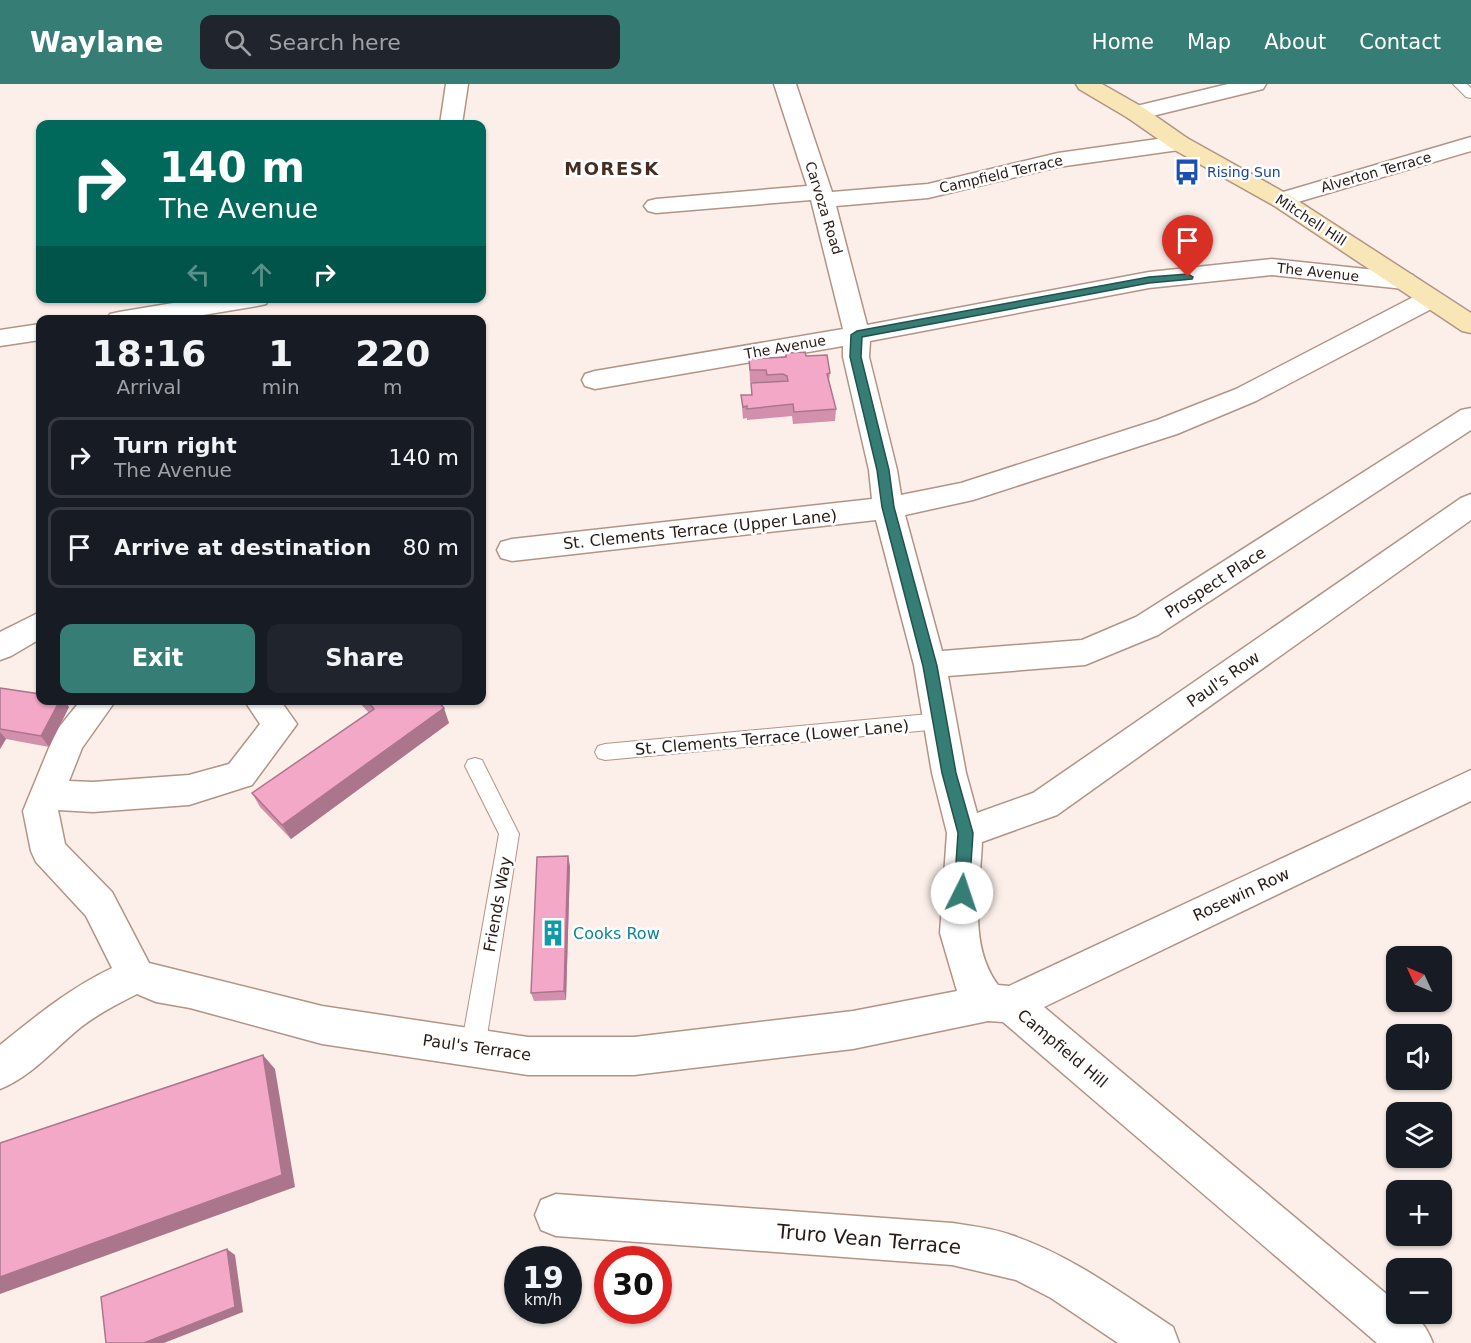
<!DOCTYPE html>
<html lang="en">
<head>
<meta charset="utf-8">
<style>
	body { margin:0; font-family:"DejaVu Sans",sans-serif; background:#20242c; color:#f1f3f6; height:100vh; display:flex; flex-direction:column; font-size:22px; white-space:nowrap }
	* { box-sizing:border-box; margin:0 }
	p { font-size:20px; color:#9ea1a6 }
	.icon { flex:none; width:33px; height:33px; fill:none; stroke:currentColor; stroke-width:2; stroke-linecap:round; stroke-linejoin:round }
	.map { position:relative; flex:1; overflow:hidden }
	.panel { position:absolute; left:36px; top:231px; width:450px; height:390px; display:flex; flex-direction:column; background:#171b24; border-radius:12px; box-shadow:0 2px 4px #0004 }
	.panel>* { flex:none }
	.banner { position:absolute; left:36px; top:36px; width:450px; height:183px; border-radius:12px; box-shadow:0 2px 4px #0004; background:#00695c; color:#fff; overflow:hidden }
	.needle { width:39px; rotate:314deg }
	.buttons { position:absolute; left:1386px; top:862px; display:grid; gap:12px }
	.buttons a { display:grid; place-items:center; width:66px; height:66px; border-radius:12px; background:#171b24; box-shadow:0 2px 4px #0004; font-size:30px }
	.speed { position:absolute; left:504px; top:1162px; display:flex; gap:12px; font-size:30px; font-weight:700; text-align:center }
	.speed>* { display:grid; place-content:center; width:78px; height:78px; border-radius:50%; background:#171b24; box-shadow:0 2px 4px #0004; line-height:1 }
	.speed small { font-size:15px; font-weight:400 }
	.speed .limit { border:9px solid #d22; background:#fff; color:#111 }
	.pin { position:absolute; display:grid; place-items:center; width:51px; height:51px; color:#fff; margin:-62px -26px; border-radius:50% 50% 50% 0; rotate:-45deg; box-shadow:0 0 6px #0007 }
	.pin .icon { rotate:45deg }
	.me { position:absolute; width:66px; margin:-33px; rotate:4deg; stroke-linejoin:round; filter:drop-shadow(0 0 4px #0008) }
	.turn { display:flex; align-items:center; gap:21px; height:126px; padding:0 24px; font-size:27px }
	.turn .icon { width:78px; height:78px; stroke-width:2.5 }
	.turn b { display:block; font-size:42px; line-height:51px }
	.lanes { display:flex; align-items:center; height:57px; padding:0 24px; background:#0003; justify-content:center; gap:30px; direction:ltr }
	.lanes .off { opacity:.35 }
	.eta { display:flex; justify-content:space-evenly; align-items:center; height:102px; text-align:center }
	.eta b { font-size:36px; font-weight:800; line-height:42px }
	.cta { display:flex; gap:12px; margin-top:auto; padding:12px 24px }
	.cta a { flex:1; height:69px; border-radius:12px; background:#367d76; color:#fff; font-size:24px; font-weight:800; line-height:69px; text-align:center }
	.cta a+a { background:#20242c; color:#f1f3f6 }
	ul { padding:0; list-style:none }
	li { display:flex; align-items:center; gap:18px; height:81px; margin:0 12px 9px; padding:0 12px; border:3px solid #363941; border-radius:12px }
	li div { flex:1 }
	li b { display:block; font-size:22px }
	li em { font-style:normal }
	header { display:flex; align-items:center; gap:36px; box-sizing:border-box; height:84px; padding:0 30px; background:#367d76; color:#fff }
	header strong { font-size:28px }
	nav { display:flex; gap:33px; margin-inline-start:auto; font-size:21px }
	.search { width:420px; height:54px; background:#20242c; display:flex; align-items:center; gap:15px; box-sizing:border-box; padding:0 21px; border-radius:12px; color:#9ea1a6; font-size:22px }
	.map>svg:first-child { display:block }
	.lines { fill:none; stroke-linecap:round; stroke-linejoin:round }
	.lane-casing { stroke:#b19487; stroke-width:2 }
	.street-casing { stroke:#b19487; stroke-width:3 }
	.secondary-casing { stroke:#b19487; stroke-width:3 }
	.lane { fill:#fff; fill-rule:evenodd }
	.street { fill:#fff; fill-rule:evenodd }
	.secondary { fill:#f9e6b6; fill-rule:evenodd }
	.wall { fill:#d290ac }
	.shaded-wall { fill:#ab768c }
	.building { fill:#f4a8c8; stroke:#ab768c; stroke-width:1.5 }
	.route { fill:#367d76; stroke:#23514d; stroke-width:1.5 }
	.labels { text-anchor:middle; stroke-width:5; stroke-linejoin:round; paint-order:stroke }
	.far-transit-label { font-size:14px; fill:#164399; stroke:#fff; text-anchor:start }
	.far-street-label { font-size:14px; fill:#261b16; stroke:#fff }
	.street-label { font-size:16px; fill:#261b16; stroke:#fff }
	.culture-label { font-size:16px; fill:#0d838f; stroke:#fff; text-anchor:start }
	.far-district-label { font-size:18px; font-weight:bold; letter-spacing:1.5px; fill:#452d22; stroke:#fff }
	.near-street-label { font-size:20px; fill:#261b16; stroke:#fff }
</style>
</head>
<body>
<header>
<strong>Waylane</strong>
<div class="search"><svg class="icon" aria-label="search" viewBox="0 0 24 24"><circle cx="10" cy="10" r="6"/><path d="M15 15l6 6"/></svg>Search here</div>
<nav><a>Home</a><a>Map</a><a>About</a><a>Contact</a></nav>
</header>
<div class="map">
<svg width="1471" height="1259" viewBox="0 0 1471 1259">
	<rect width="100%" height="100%" fill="#fcefe9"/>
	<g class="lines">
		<g class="lane-casing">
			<g id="lane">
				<path d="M1453 0H1467L1471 4V14L1466 13Z"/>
				<path d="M940 629 947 631 950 637 947 643 940 645 605 676 598 674 595 668 598 662 605 660Z"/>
				<path d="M475 674 482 676 519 750 485 964 481 972 473 975 465 972 461 964 499 750 465 682 468 676Z"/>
			</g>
		</g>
		<g class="street-casing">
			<g id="street">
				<path d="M446 0H468L462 40H440Z"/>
				<path d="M774 0H796L832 108 928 100 1058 69 1179 52 1187 54 1190 59 1187 64 1179 66 1058 83 928 114 836 122 867 241 1149 188 1272 175 1404 189 1413 191 1417 197 1413 203 1404 205 1272 191 1149 204 870 257 869 273 897 386 901 411 961 399 1157 336 1236 305 1421 209 1430 207 1439 209 1443 215 1439 221 1256 317 1177 350 973 416 905 431 942 567 1082 556 1136 533 1461 326 1471 324V346L1158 551 1085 581 948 592 966 689 977 729 1033 709 1461 414 1471 410V436L1057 731 982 758C980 805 968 861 998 901L1009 902 1471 686V717L1044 923 1396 1218V1230C1419 1230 1425 1240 1433 1259H1377L1003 938 988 937 853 965 634 991H528L322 960 190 924 156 918 137 910C117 920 98 930 81 943 55 964 31 993 0 1005V961C36 932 70 904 112 884L86 832 36 778 31 767 23 727 56 647 81 616H116L82 664 69 697 93 698 189 691 229 680 260 640 244 616H280L297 640 252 701 189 721 93 728 58 726 65 760 112 808 149 879 322 922 528 953H634L853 927 957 907 940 849 947 749 932 689 914 581 876 436 512 477 501 474 497 466 501 458 512 455 872 415 869 386 843 273V262L595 305 585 302 582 296 585 290 595 287 843 245 811 116 656 129 648 127 644 122 648 117 656 115 807 102Z"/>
				<path d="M1228 0H1266L1263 5 1136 36 1128 34 1125 29 1128 24Z"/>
				<path d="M1471 53V67L1281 123 1273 121 1269 116 1273 111Z"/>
				<path d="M203 214H269L266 220 257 222 173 236H106L110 230 119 228Z"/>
				<path d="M40 240V256L0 262V246Z"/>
				<path d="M40 528V555L11 572 0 576V548Z"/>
				<path d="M556 1110 952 1139C972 1142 992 1144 1011 1151 1071 1171 1121 1209 1173 1243L1179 1259H1118L1051 1214 1016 1196 952 1181 556 1152 541 1146 535 1131 541 1116Z"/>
			</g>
		</g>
		<g class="secondary-casing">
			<path id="secondary" d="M1076 0H1102L1144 24 1187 54 1289 111 1471 229V249L1462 247 1273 121 1171 64 1128 34 1079 5Z"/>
		</g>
		<use href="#lane" class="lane"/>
		<use href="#street" class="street"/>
		<use href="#secondary" class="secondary"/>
	</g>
	<g class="wall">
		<path d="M786 269 806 272 830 289 829 297 836 325 835 337 793 340 792 332 747 336V334L743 335 741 311H751V299L766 298H750L749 275 785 273Z"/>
		<path d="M0 604 69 623 49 663 6 655 0 665Z"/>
		<path d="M357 616H437L449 639 291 755 260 723 252 709 369 629Z"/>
		<path d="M570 782 566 916 534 917 531 909Z"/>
	</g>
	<g class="shaded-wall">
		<path d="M60 616H64L69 623 49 663 41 652Z"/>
		<path d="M444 624 449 639 291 755 282 741Z"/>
		<path d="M0 648 6 655 0 665Z"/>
		<path d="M568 772 570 782 566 916 564 907Z"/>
		<path d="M263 971 275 985 295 1103 0 1210V1193Z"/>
		<path d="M227 1165 235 1171 243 1228 164 1259H144Z"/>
	</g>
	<g class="building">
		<path d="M805 268 806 272 827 271 830 289 827 290 836 325 794 328 793 320 747 325V322L743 323 741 311H752L751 299 788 297 787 292 783 290 767 291 766 286H750L749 275 786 273V269Z"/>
		<path d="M0 604 40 610V616H60L41 652 0 645Z"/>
		<path d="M366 616H437L444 624 282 741 252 709 374 625Z"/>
		<path d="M568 772 564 907 531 909 537 773Z"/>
		<path d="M263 971 282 1091 0 1193V1059Z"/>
		<path d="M227 1165 235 1223 144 1259H106L101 1213Z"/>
	</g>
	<path class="route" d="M1188 190 1193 193 1192 195 1149 199 862 253 861 273 889 386 894 423 937 582 956 689 973 749 969 809 967 814 962 816 956 814 954 809 958 749 942 689 923 582 882 423 877 386 850 273 851 251 857 247 1149 193Z"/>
	<defs>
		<g id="bus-bare" transform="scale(2.07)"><path d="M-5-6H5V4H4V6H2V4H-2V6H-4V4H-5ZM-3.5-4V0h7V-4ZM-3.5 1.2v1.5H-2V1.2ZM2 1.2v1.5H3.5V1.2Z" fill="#1a4fb4" stroke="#fff" stroke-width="2.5" paint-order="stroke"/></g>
		<g id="building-bare" transform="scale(2.07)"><path d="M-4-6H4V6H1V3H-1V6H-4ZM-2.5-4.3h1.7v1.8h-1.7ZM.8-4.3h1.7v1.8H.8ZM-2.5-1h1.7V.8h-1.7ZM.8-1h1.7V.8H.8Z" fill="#0f9aa8" stroke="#fff" stroke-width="2.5" paint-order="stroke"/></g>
	</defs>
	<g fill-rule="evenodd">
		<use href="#bus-bare" x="1187" y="88"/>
		<use href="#building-bare" x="553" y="849"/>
	</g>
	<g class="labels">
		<g class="far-transit-label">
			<text x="1207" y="93">Rising Sun</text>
		</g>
		<g class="far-street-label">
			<text transform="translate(1376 88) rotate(-16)" y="5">Alverton Terrace</text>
			<text transform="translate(1001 90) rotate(-13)" y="5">Campfield Terrace</text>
			<text transform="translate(824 124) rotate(73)" y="5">Carvoza Road</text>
			<text transform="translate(1311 136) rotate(33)" y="5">Mitchell Hill</text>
			<text transform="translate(1318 188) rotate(6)" y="5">The Avenue</text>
			<text transform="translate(785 263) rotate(-10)" y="5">The Avenue</text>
		</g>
		<g class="street-label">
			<text transform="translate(700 445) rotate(-6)" y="6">St. Clements Terrace (Upper Lane)</text>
			<text transform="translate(1215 498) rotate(-33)" y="6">Prospect Place</text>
			<text transform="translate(1223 595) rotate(-35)" y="6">Paul's Row</text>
			<text transform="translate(772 653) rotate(-5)" y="6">St. Clements Terrace (Lower Lane)</text>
			<text transform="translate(1241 810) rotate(-25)" y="6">Rosewin Row</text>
			<text transform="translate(497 820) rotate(-80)" y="6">Friends Way</text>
			<text transform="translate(477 963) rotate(8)" y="6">Paul's Terrace</text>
			<text transform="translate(1063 964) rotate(40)" y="6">Campfield Hill</text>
		</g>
		<g class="culture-label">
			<text x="573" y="855">Cooks Row</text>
		</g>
		<g class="far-district-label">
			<text x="612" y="91">MORESK</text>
		</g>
		<g class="near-street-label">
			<text transform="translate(869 1155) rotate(5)" y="7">Truro Vean Terrace</text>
		</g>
	</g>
</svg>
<div class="buttons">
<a><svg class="needle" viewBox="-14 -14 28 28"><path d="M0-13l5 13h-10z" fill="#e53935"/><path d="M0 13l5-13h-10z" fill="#9ea1a6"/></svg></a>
<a><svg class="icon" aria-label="sound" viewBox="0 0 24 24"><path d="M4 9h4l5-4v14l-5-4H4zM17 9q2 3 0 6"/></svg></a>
<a><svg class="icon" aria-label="layers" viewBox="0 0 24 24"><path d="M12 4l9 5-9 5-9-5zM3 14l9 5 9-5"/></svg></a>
<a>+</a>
<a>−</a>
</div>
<div class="speed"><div>19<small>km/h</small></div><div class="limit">30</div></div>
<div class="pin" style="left:1188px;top:193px;background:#d93025"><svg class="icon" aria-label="arrive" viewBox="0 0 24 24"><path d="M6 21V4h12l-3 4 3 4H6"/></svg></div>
<svg class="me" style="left:962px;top:809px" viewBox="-20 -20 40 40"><circle r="19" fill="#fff"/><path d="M0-13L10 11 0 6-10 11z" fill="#367d76"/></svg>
<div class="banner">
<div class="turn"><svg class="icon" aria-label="right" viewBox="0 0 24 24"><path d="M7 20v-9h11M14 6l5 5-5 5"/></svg><div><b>140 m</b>The Avenue</div></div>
<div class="lanes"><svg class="icon off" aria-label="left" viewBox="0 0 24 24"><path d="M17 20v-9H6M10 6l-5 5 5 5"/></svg><svg class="icon off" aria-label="ahead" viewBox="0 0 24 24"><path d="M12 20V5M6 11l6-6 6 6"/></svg><svg class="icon" aria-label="right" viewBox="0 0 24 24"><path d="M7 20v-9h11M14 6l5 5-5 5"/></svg></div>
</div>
<section class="panel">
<div class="eta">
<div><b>18:16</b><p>Arrival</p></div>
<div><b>1</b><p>min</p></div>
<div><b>220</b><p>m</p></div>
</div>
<ul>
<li><svg class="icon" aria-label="right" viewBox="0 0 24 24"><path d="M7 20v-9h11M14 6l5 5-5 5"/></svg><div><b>Turn right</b><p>The Avenue</p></div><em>140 m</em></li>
<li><svg class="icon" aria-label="arrive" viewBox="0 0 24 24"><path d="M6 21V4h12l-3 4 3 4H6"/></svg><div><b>Arrive at destination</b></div><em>80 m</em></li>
</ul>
<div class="cta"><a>Exit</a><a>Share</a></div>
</section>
</div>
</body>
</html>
